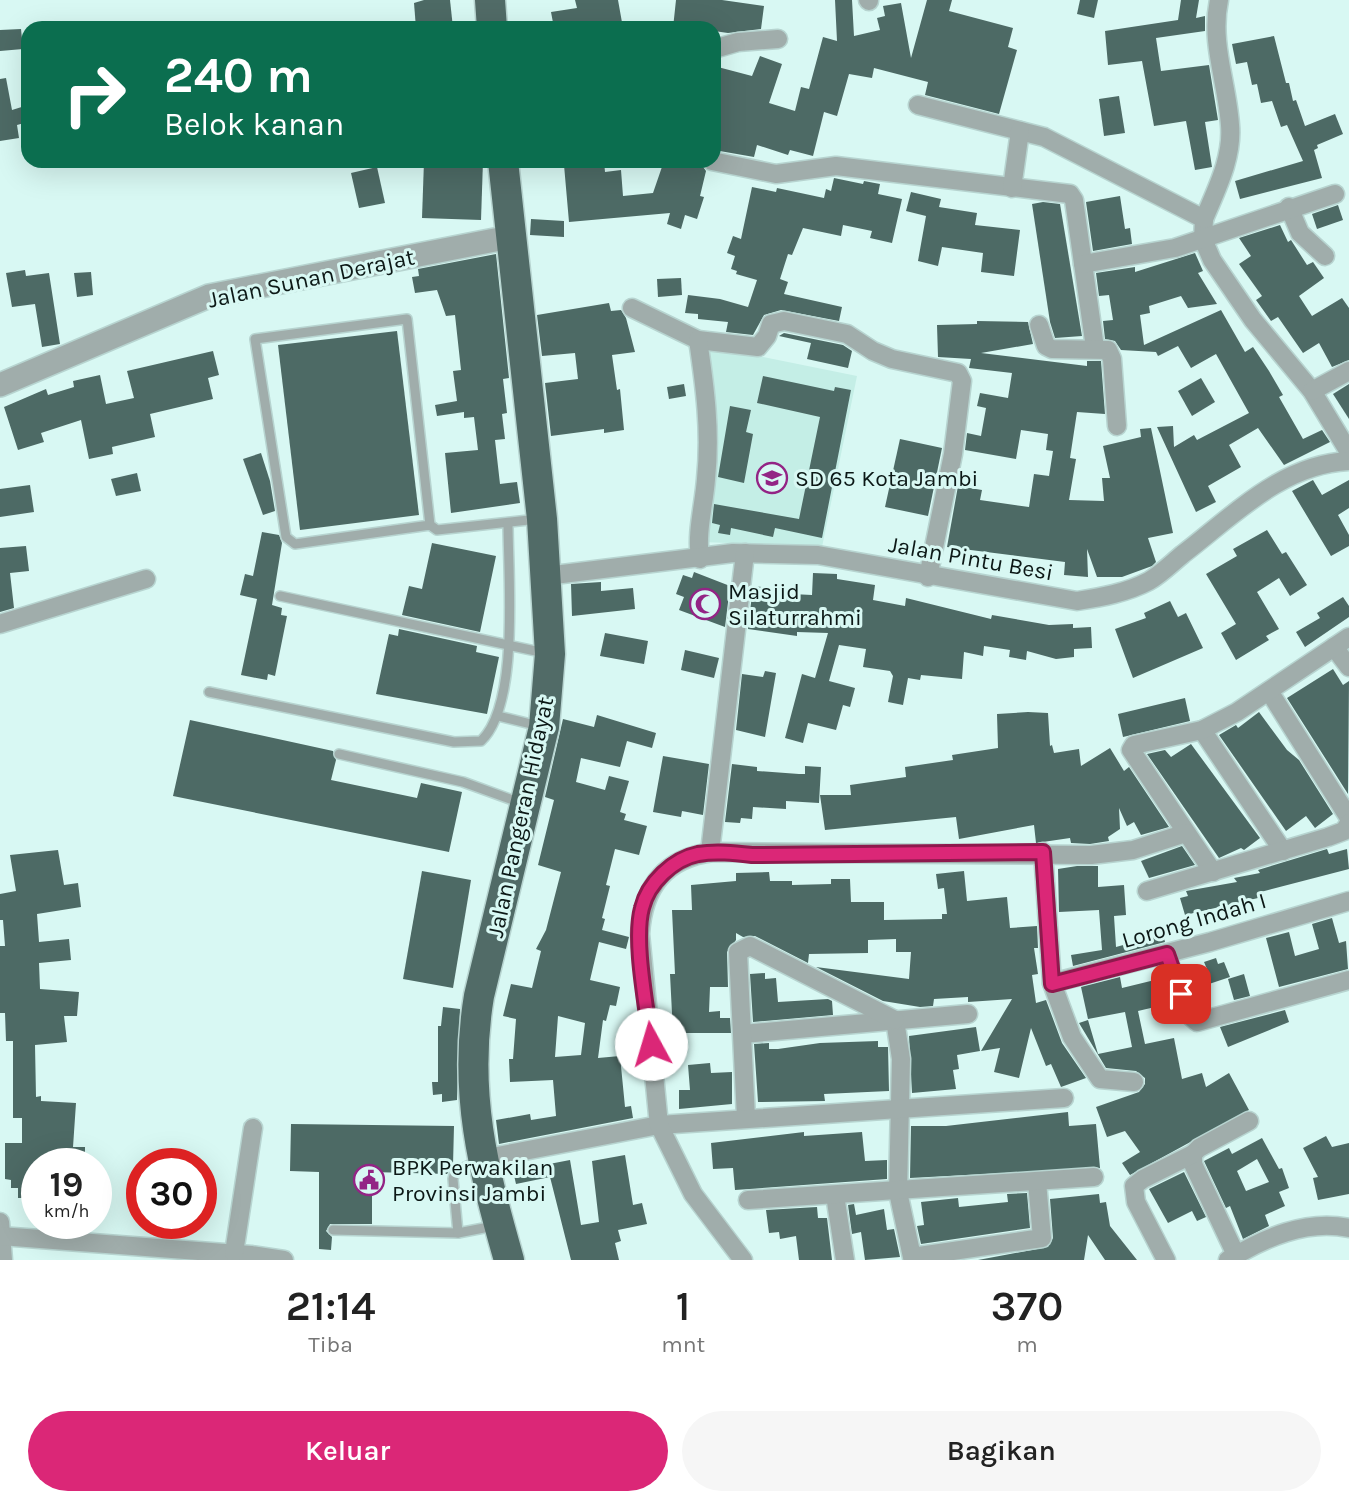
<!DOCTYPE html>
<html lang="id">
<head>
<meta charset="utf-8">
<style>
	body { margin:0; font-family:Karla,sans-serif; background:#f6f6f6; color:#222; height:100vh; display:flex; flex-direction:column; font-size:26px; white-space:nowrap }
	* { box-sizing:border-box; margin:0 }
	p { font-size:23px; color:#767676 }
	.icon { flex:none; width:38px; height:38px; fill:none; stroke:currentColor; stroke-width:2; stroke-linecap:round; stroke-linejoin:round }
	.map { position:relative; height:1260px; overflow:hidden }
	.sheet { display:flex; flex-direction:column; background:#fff; flex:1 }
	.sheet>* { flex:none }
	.guide { position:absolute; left:21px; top:21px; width:700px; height:147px; border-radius:21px; box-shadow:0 7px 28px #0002; background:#0b6e4f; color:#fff; overflow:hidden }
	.speed { position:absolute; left:21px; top:1148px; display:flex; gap:14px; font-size:35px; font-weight:700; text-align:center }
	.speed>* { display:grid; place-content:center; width:91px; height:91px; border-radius:50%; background:#fff; box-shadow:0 7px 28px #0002; line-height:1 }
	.speed small { font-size:18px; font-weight:400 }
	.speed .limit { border:10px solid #d22; background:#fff; color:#111 }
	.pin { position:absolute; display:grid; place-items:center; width:60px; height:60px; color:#fff; margin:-30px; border-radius:14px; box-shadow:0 4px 10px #0006 }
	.me { position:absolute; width:77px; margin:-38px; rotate:354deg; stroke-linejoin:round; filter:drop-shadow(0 0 5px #0008) }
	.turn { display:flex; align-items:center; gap:24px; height:147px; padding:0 28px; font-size:32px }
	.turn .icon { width:91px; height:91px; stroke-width:2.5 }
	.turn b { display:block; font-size:49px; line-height:60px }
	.eta { display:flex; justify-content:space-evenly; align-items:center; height:119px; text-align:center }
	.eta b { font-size:42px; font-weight:600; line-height:49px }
	.primary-button { display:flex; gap:14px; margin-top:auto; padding:14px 28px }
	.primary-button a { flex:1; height:80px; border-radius:42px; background:#db2777; color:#fff; font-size:28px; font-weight:600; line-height:80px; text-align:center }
	.primary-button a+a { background:#f6f6f6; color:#222 }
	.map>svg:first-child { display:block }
	.built { fill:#c4eee6 }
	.building { fill:#4d6a65; fill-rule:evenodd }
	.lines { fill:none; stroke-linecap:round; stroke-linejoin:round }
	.service-casing { stroke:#b7d4d0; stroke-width:12 }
	.minor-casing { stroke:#b7d4d0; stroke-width:21 }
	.tertiary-casing { stroke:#b7d4d0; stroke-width:26 }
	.trunk-casing { stroke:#b7d4d0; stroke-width:33 }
	.service { stroke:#a0adab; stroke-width:9 }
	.minor { stroke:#a0adab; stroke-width:18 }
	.tertiary { stroke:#a0adab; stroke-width:23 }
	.trunk { stroke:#516b67; stroke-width:30 }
	.route-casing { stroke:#8e194d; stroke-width:18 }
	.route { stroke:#db2777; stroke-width:12 }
	.labels { text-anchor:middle; stroke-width:6; stroke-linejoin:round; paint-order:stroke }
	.street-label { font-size:23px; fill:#0c1816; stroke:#d8f8f3 }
	.poi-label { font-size:23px; fill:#0c1816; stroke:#d8f8f3; text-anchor:start }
</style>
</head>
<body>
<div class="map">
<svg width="1349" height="1260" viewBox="0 0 1349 1260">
	<rect width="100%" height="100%" fill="#d8f8f3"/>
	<path class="built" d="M704 345 857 376 822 547 703 542Z"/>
	<g class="building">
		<path d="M424 0H450L453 28H416L414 3Z"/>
		<path d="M575 0H618L623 28H554L551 12 577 8Z"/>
		<path d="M676 0H722L764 6 761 29 728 33 714 31V28H673Z"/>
		<path d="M835 0H852L854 36 880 30 877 18 885 16 883 6 901 3 911 58 927 0H952L949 11 1013 28 1008 47 1017 50 999 114 925 95 928 82 874 68 872 78 849 74 837 116 824 112 813 156 790 150 788 155 757 145 754 157 714 150V66L752 76 760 56 782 64 769 103 795 111 801 87 809 89 823 37 837 41Z"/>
		<path d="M1080 0H1098L1094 18 1077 14Z"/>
		<path d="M1181 0H1199L1196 18 1205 16V31L1156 38 1161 71 1209 65 1218 120 1205 122 1212 167 1195 170 1186 121 1154 126 1142 61 1108 65 1105 31 1178 20Z"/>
		<path d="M21 29 23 49 0 51V30Z"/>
		<path d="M1274 36 1286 83H1289L1293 101 1296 100 1305 126 1335 114 1343 134 1317 145 1318 148 1314 150 1322 178 1240 199 1235 181 1303 161 1287 125 1281 127 1272 101 1261 103 1257 84 1252 85 1247 62 1236 64 1232 44Z"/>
		<path d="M6 78 12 110 28 105V122L17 125 19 138 0 141V79Z"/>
		<path d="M1119 96 1125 133 1104 136 1099 99Z"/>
		<path d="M424 161H483L481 220 422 218Z"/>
		<path d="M604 161 605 172 621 170 623 196 653 193 664 161 701 164 706 171 700 196 704 197 697 219 685 215 681 229 667 224 670 213 569 222 564 165Z"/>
		<path d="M377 167 385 203 359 208 351 173Z"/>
		<path d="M834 178 863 184 864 181 880 184 878 194 902 199 892 243 870 238 872 231 843 225 841 236 803 228 792 255 788 254 780 279 788 282 784 294 842 307 839 321 781 310 764 315 753 335 726 332 728 322 698 319V314L685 313 688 295 720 299 748 307 757 280 736 274 737 271 731 269 735 256 727 253 733 236 741 239 752 187 776 192 777 188 824 198 826 189 831 191Z"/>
		<path d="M911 192 941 199 939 207 977 213 975 225 1020 230 1014 276 981 272 983 253 942 247 938 266 918 261 926 216 906 211Z"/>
		<path d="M1120 196 1125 229 1130 228 1132 244 1093 251 1086 202Z"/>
		<path d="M1043 202 1060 204 1082 336 1055 338 1050 322 1032 204Z"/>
		<path d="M1338 205 1343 220 1317 229 1312 214Z"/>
		<path d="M531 219 564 221V237L530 235Z"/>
		<path d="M1280 225 1288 242 1291 240 1307 265 1313 262 1324 278 1299 296 1312 316 1342 298 1349 308V360L1332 367 1319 343 1303 353 1278 317 1271 321 1256 300 1262 296 1239 264 1251 256 1239 238Z"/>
		<path d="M1195 253 1203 271 1198 273 1217 304 1188 308 1181 296 1149 306 1150 313 1140 315 1144 345 1221 310 1245 352 1253 347 1269 371 1283 395 1279 397 1303 439 1322 430 1330 442 1284 465 1258 428 1229 445 1241 467 1208 486 1216 502 1196 512 1157 427 1173 426 1174 447 1194 435 1197 440 1249 413 1216 354 1191 368 1178 346 1158 356 1156 352 1121 350 1115 341 1105 339 1103 321 1113 320 1109 295 1099 296 1096 273 1135 267V272Z"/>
		<path d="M496 254 509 378 503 379 507 413 502 414 505 439 495 440 500 484 517 482 520 503 451 513 445 453 478 450 474 417 464 418V412L437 416 435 405 457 401 453 371 461 370 455 315 446 316 437 290 415 293 412 277 419 276 418 269Z"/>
		<path d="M25 270 26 276 49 273 60 344 42 347 35 304 12 307 6 273Z"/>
		<path d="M91 272 93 295 77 297 74 273Z"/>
		<path d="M681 278 682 295 658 297 657 279Z"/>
		<path d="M609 303 611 311 621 310 626 318 635 352 612 355 617 390 620 389 624 430 604 433V429L551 436 545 383 578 379 575 353 542 356 537 315Z"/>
		<path d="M977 321 1028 322 1033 344 981 353 1087 366V361H1101L1105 414 1077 412 1070 458 1076 459 1069 500 1104 501 1102 478H1110L1103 446 1141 437 1140 429 1151 428 1173 533 1148 538 1156 562 1152 566 1122 577H1097L1087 549 1088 577 1064 575 1065 562 947 547 958 486 982 490 980 500 1029 507 1034 474 1049 476 1053 451 1046 450 1048 434 1021 430 1016 459 965 450 967 433 981 436 986 408 977 406 980 393 1008 398 1012 373 969 368 971 359 938 357 937 325 977 324Z"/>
		<path d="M397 331 419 515 300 530 278 345Z"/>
		<path d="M784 333 843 345 852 351 848 368 807 359 811 343 779 336Z"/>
		<path d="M213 351 219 375 208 378 213 399 150 414 155 437 112 447 113 454 89 459 81 420 41 433 44 442 18 450 4 407 46 389 48 395 74 387 73 381 100 375 106 404 134 398 127 371Z"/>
		<path d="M763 376 834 391 835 387 851 390 822 538 775 528 773 537 731 528 730 535 718 533 720 525 712 523 714 504 799 519 820 417 757 403Z"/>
		<path d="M1201 378 1215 402 1192 416 1178 391Z"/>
		<path d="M684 384 686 396 669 399 667 387Z"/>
		<path d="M1349 384V419L1333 394Z"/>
		<path d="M730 406 751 410 746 432 753 434 744 483 718 477Z"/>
		<path d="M900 439 942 448 928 516 885 507Z"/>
		<path d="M261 453 270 481 275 511 263 515 243 459Z"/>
		<path d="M137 473 141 491 116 496 111 479Z"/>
		<path d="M1313 480 1322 495 1349 480V508L1338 515 1349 535V546L1331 556 1292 491Z"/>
		<path d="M30 485 34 512 0 517V489Z"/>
		<path d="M1267 530 1282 554 1286 552 1307 585 1290 596 1279 578 1257 592 1279 629 1266 636 1269 640 1236 660 1221 633 1236 624 1206 574 1237 556 1233 549Z"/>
		<path d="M262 532 279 535 282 543 272 605 282 608 281 615 287 616 275 676 268 674 267 680 241 675 257 599 240 595 245 574 253 576Z"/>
		<path d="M432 543 496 556 480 632 402 615 409 586 422 589Z"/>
		<path d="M26 546 29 571 10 573 14 608 0 612V548Z"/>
		<path d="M694 572 730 586 725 627 679 610 684 597 676 594 683 575 692 578Z"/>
		<path d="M813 573 837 574V579L875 585 873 600 905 606 906 598 991 619 992 615 1049 625 1073 624V628L1091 627 1092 648 1074 649V657L1056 659 1027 651 1026 660 1009 657 1010 650 984 646 983 656 964 652 962 679 921 675 920 680 908 678 903 705 888 702 893 676 890 671 863 667 866 649 839 645 829 681 855 688 850 707 843 705 836 730 808 723 803 743 785 738 802 674 815 678 828 633 797 632V636L748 629 753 586 772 588V593L812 595Z"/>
		<path d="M601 582V591L633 588 635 609 572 616 571 584Z"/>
		<path d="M1343 597 1349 606V617L1305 647 1296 632 1320 618 1317 613Z"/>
		<path d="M1170 601 1178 617 1186 613 1203 648 1133 678 1115 629 1146 618 1144 613Z"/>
		<path d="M399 629 477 646 476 652 499 657 487 714 376 694 389 634 398 636Z"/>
		<path d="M605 633 648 641 644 664 600 656Z"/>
		<path d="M685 650 719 658 714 678 681 670Z"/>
		<path d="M1333 669 1343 685 1349 681 1348 794 1287 698Z"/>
		<path d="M765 671 776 673 765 737 736 730 742 674 763 677Z"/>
		<path d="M1185 698 1190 721 1123 737 1118 714Z"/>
		<path d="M1028 712 1048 713 1050 746 1052 745 1054 753 1079 749 1081 766 1110 748 1124 771 1129 767 1169 827 1141 835 1134 822 1127 826 1119 808 1120 829 1108 837 1109 841 1090 844 1071 843 1070 838 1036 843 1034 825 959 839 956 817 825 830 820 795H851L850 785 906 777 905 767 953 760 952 755 998 748 997 714Z"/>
		<path d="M1259 712 1287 750 1299 760 1333 814 1315 828 1306 816 1286 831 1219 735 1236 725 1238 728Z"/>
		<path d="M597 715 656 733 652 748 627 741 620 767 581 758 576 782 605 790 609 776 629 781 620 812 626 814 624 820 647 826 639 855 615 849 606 885 610 886 602 918 605 919 602 930 629 937 626 949 599 942 590 980 620 987 616 1006 610 1005 606 1021 603 1020 598 1058 620 1056 625 1107 631 1106 633 1118 499 1144 496 1120 530 1114 531 1120 556 1116 553 1080 510 1082 509 1059H513L516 1019 503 1016 511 984 532 988 541 951 536 949 546 930 561 872 538 865 554 800 545 797 563 719 594 727ZM558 1016 585 1023 581 1055 555 1057Z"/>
		<path d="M190 720 333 751 336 760 331 780 417 798 421 783 462 792 449 852 173 796Z"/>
		<path d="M1191 744 1260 838 1244 850 1241 848 1219 858 1147 754 1165 750 1171 757Z"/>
		<path d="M663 756 709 764 703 815 682 811 681 817 653 812Z"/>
		<path d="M732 764 757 767V771L799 774H805V766L821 767 819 803 786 801V809L753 807 752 819 741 818 740 823 725 822Z"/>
		<path d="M1182 846 1195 865 1149 878 1141 861Z"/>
		<path d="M1327 849 1329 854 1347 849 1349 869 1257 893 1258 898 1185 915 1180 898 1188 896 1186 891 1237 882 1234 878 1260 873 1258 870Z"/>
		<path d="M58 850 64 885 78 883 81 907 37 914 39 942 69 939 71 960 39 963 40 989 79 992 77 1016H64L67 1042 35 1045 36 1097 41 1096V1101L76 1103 73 1147H85V1164H37V1198H18V1188H11V1180L5 1179V1143H22V1118H13V1041H6L5 1013H0V946H5L3 920H0V894L16 891 10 855Z"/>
		<path d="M1077 866H1098V887L1124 885 1126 915 1114 916 1116 947 1163 934 1165 942 1073 966 1071 955 1102 950 1099 910 1059 912 1058 869Z"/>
		<path d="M422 871 471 880 453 988 403 979Z"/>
		<path d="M964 871 967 901 1007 897 1010 928 1037 926 1038 948H1034L1038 974 1032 975 1036 1003 1046 1000 1062 1043 1086 1078 1061 1087 1051 1064 1046 1066 1031 1028 1019 1078 994 1072 1000 1048 981 1051 1012 999 968 1002V997L934 999 933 1006 920 1007 883 1001 816 967 909 979 911 952H896V939L868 940V953L809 954 808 963 755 936 743 937 736 933V940L727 952 728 987H710L709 1012 720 1011V1018H730L731 1033H673L670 974H675L672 910H692L691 885 736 881V873L769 872 770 881H792V885L831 884V879H850L851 902H884V920L942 919V914H947L944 888 938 889 936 874Z"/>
		<path d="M1332 918 1339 943 1346 941 1348 969 1279 987 1266 938 1289 932 1295 956 1319 949 1312 924Z"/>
		<path d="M1216 958 1218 964 1224 962 1230 977 1191 990 1186 974 1207 969 1204 962Z"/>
		<path d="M765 973V979L776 978 778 1002 828 999 832 1001 833 1015 753 1022 750 974Z"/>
		<path d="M1244 974 1250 996 1234 1000 1228 979Z"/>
		<path d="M1120 977 1122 988 1163 978 1172 1003 1138 1011 1145 1044 1174 1038 1182 1079 1202 1073 1206 1087 1229 1073 1249 1110 1130 1175 1122 1163 1140 1152 1125 1131 1107 1137 1096 1107 1139 1092 1145 1084V1078L1136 1071 1106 1068 1079 1023 1088 1020 1098 1054 1132 1047 1125 1012 1088 1019 1081 987Z"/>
		<path d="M443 1007 460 1009 457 1100 442 1102V1094L433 1095 432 1082H438V1026H441Z"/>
		<path d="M1285 1010 1289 1022 1228 1047 1220 1027Z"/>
		<path d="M976 1027 980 1051 957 1055 959 1069 953 1070 956 1089 912 1093 909 1036Z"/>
		<path d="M878 1041V1047H888L889 1091 824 1094 825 1101 758 1102 754 1044 769 1043V1049H778L820 1043Z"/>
		<path d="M710 1063 711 1073 732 1072V1104L679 1109V1090H690L688 1065Z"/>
		<path d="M1068 1112 1069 1126 1096 1124 1100 1168 910 1178 911 1126H946Z"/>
		<path d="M291 1124 454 1126 453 1165 447 1174 372 1172V1224H330L326 1231 332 1237 331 1250 319 1249V1172L290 1171Z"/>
		<path d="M804 1132V1136L862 1132 865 1161 887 1160V1179L735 1190 733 1168 713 1169 711 1143Z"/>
		<path d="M1326 1136 1332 1147 1349 1143V1194L1318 1200 1313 1178 1318 1177 1303 1148Z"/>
		<path d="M1262 1138 1279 1169 1282 1168 1289 1188 1279 1192 1285 1206 1265 1215 1269 1226 1243 1239 1230 1206 1226 1208 1204 1161 1229 1148 1232 1154ZM1257 1159 1269 1182 1246 1191 1237 1171Z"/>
		<path d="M625 1155 633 1205 642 1203 647 1224 618 1230 621 1241 615 1243 619 1260H571L550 1177 516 1184 513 1171 570 1160 581 1225 599 1222 592 1161Z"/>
		<path d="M1184 1172 1206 1217 1197 1221 1192 1211 1168 1223 1149 1189Z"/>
		<path d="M1027 1193 1030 1228 921 1244 917 1226 924 1225 921 1202 958 1198 959 1207 1008 1202 1007 1194Z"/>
		<path d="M1099 1194 1100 1203 1106 1202 1110 1226 1137 1260H1105L1088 1235 1084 1260H978L1048 1247 1053 1238 1050 1199Z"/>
		<path d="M854 1204 856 1215 884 1209 887 1230 894 1229 900 1257 865 1260 861 1232 852 1234 848 1205Z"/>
		<path d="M817 1207 818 1218H827L832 1260H799L796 1236 780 1239 779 1232 769 1233 766 1210Z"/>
	</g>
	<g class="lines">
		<g class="service-casing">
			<g id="service">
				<path d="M430 525 407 319 255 339 286 537 295 544 430 525 437 530 538 519"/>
				<path d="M280 596 545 653"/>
				<path d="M209 692 454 742 481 741C520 704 508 577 508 523"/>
				<path d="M498 716 539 726"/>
				<path d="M339 754 463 782 521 803"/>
				<path d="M333 1230 458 1233 494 1226"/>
				<path d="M458 1233 453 1179 455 1172 480 1160"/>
			</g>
		</g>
		<g class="minor-casing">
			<g id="minor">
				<path d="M868 0 869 1"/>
				<path d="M714 49 738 42 778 39"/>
				<path d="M918 105 1044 137 1204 219 1203 239 1212 260 1253 320 1312 391 1349 452"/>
				<path d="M712 161 776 174 836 166 1070 194 1074 200 1095 348"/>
				<path d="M1012 188 1020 131"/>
				<path d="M1289 207 1300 233 1325 256"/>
				<path d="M1204 219C1216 190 1233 158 1230 125 1227 82 1210 43 1219 0"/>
				<path d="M1083 264 1175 248 1335 194"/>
				<path d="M632 308 698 340 758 347 767 336 771 324 784 321 847 334 873 351 892 359 958 373 962 381 953 454 928 577"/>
				<path d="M1039 325 1046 346 1052 349 1108 350 1112 359 1117 426"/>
				<path d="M698 340C705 387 711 431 706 479 704 506 696 532 700 559"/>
				<path d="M1312 391 1349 371"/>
				<path d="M546 576 733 553 818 555 1077 601C1102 597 1126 593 1149 581 1161 574 1172 563 1183 554 1234 515 1282 464 1349 461"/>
				<path d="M0 624 146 579"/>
				<path d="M1334 647 1349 667"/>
				<path d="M1269 691 1349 818"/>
				<path d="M1202 730 1283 851"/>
				<path d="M710 852 745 553"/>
				<path d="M1043 852 1052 983 1072 1037 1100 1079 1134 1082"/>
				<path d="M1213 872 1131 750 1134 745 1202 730 1237 712 1349 637"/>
				<path d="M1147 891 1328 837 1344 831 1349 823"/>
				<path d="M1166 954 1188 1014 1197 1022 1349 980"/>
				<path d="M1052 983 1210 942 1349 901"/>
				<path d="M895 1020 901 1059 898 1192 912 1257 1042 1238 1037 1182"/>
				<path d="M743 1034 968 1014"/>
				<path d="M746 1118 738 952 750 946 895 1020"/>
				<path d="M482 1159 659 1125 1064 1098"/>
				<path d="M835 1195 845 1260"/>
				<path d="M748 1200 1094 1177"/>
				<path d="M0 1222 3 1260"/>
				<path d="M0 1236 251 1255 284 1260"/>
				<path d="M234 1253 253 1128"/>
				<path d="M1236 1255 1193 1164V1154L1199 1148 1249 1121"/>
				<path d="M743 1260 693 1194 659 1125 640 934C643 887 665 858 713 852L1091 855 1133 850 1186 833"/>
				<path d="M1166 1260 1136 1202 1134 1186 1143 1179 1193 1154"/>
				<path d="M1228 1260C1264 1238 1306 1219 1349 1228"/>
			</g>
		</g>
		<g class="tertiary-casing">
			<path id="tertiary" d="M0 385 209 296 510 237"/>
		</g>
		<g class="trunk-casing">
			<g id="trunk">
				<path d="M490 0 492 28"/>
				<path d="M503 161 542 519 550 654 544 727 479 996C463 1092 483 1169 509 1260"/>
			</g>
		</g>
		<use href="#service" class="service"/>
		<use href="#minor" class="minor"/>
		<use href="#tertiary" class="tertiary"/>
		<use href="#trunk" class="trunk"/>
	</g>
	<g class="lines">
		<g class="route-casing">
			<path id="route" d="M651 1044C647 1008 633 941 642 908 648 883 673 859 698 854 716 851 734 853 752 855L1043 852 1052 984 1167 954 1181 994"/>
		</g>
		<use href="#route" class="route"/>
	</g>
	<defs>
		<g id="school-ring" transform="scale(1.575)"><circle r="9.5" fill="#d8f8f3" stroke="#932485" stroke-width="1.5"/><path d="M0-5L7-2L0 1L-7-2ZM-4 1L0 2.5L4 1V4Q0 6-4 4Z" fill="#932485"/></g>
		<g id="mosque-ring" transform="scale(1.575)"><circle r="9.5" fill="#d8f8f3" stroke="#932485" stroke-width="1.5"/><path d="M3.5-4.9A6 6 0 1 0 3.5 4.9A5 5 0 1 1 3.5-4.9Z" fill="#932485"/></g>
		<g id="civic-ring" transform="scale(1.575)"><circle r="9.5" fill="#d8f8f3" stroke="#932485" stroke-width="1.5"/><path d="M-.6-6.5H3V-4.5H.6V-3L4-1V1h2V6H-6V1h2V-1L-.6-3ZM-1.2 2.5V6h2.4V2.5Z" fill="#932485"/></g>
	</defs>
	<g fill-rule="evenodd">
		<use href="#school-ring" x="772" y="478"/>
		<use href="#mosque-ring" x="705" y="604"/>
		<use href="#civic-ring" x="369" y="1180"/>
	</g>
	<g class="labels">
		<g class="street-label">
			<text transform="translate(311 278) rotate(-12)" y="8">Jalan Sunan Derajat</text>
			<text transform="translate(971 558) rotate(10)" y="8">Jalan Pintu Besi</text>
			<text transform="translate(520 817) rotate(-78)" y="8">Jalan Pangeran Hidayat</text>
			<text transform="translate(1194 920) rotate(-16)" y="8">Lorong Indah I</text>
		</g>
		<g class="poi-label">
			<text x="795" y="486">SD 65 Kota Jambi</text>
			<text x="728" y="599">Masjid<tspan x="728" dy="26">Silaturrahmi</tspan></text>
			<text x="392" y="1175">BPK Perwakilan<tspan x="392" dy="26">Provinsi Jambi</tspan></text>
		</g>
	</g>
</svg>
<div class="speed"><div>19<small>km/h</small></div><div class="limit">30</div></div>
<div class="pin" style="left:1181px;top:994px;background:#d93025"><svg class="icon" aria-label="arrive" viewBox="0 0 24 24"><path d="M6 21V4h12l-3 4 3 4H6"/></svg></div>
<svg class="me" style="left:651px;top:1044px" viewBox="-20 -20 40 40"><circle r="19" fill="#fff"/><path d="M0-13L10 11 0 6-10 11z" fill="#db2777"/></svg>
<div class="guide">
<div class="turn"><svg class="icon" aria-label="right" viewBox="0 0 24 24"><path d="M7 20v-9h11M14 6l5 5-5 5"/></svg><div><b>240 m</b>Belok kanan</div></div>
</div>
</div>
<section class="sheet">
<div class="eta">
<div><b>21:14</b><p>Tiba</p></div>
<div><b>1</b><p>mnt</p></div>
<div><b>370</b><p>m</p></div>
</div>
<div class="primary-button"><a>Keluar</a><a>Bagikan</a></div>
</section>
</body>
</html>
